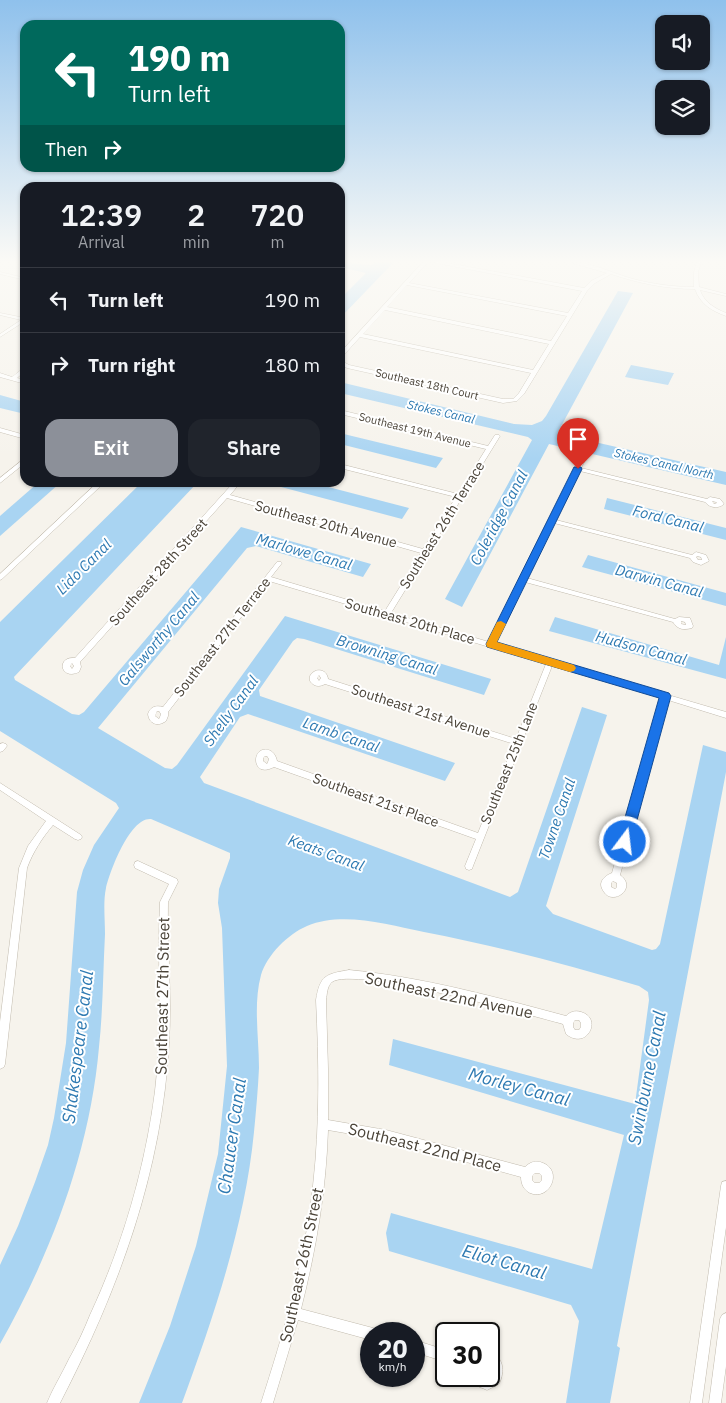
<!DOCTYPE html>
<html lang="en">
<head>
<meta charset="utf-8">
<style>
	body { margin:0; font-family:"IBM Plex Sans",sans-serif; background:#20242c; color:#f1f3f6; height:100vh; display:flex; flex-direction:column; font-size:19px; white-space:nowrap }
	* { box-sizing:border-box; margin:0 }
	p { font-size:16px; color:#9ea1a6 }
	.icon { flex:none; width:28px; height:28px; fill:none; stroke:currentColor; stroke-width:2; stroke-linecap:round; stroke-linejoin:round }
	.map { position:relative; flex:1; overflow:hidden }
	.details { position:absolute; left:20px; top:182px; width:325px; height:305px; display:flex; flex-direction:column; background:#171b24; border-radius:15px; box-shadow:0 1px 4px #0004 }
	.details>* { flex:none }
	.guide { position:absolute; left:20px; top:20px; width:325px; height:152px; border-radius:15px; box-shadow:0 1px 4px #0004; background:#00695c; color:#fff; overflow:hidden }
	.fabs { position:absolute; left:655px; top:15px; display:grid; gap:10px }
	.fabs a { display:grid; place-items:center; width:55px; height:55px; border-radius:10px; background:#171b24; box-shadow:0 1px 4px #0004; font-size:25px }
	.speed { position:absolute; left:360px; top:1322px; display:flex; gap:10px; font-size:25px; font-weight:700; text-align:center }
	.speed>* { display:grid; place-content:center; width:65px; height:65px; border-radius:50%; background:#171b24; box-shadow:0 1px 4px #0004; line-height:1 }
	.speed small { font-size:12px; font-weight:400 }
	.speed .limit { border:2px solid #111; border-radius:8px; background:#fff; color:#111 }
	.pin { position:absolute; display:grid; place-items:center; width:42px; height:42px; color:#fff; margin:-51px -21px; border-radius:50% 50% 50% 0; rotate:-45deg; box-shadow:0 0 5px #0007 }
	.pin .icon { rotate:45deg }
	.me { position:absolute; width:55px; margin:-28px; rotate:15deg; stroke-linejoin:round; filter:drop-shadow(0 0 4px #0008) }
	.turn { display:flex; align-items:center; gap:18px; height:105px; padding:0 25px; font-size:22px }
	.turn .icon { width:65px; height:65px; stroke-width:2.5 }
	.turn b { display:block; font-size:35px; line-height:42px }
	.then { display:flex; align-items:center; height:48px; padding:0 25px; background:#0003; gap:10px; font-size:19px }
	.eta { display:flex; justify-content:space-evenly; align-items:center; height:85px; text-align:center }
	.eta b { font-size:30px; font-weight:600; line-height:35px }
	.cta { display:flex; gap:10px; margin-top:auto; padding:10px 25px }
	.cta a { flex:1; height:58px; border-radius:15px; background:#8c9099; color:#fff; font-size:20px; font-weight:600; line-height:58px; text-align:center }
	.cta a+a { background:#20242c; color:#f1f3f6 }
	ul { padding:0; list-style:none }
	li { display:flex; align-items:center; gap:15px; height:65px; padding:0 25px; border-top:1px solid #363941 }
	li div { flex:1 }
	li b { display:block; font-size:19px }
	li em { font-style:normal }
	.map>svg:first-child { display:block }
	.water { fill:#a9d4f2 }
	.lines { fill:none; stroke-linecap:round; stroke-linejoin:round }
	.minor-casing { stroke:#c2bbae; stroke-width:1 }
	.minor { fill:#fff; fill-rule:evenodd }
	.route { fill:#1a73e8; stroke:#114b97 }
	.slow { fill:#f59e0b }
	.labels { text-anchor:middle; stroke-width:4; stroke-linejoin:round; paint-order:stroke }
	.far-street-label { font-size:11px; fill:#4b4439; stroke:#fff }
	.far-water-label { font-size:12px; font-style:italic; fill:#2e7ab2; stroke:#fff }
	.street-label { font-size:14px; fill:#4b4439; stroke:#fff }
	.water-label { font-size:15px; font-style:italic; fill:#2e7ab2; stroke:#fff }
	.near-street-label { font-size:16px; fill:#4b4439; stroke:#fff }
	.near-water-label { font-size:18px; font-style:italic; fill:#2e7ab2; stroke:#fff }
</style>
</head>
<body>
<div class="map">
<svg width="726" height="1403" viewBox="0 0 726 1403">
	<rect width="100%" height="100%" fill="#f6f3ec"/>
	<g class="water">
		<path d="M340 262 371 265 376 262H394L340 318V295L345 294 366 273 340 267Z"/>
		<path d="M618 291 633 293 558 432 564 435 726 472V485L549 444 462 607 445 599 532 440 528 437 340 393V382L514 424 532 425 542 421 546 416Z"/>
		<path d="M631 365 673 373H674L668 385 625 377Z"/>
		<path d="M0 395 25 402V414L0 408Z"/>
		<path d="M340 433 352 436 443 458 436 468 340 444Z"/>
		<path d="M39 482 60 483 0 536V516Z"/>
		<path d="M142 482 197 483 14 677 15 680 72 714 79 715 84 712 241 527 371 564 363 577 256 546 247 548 98 728 165 768 172 769 177 765 285 616 491 679 484 695 304 639 297 638 293 641 259 690 260 696 455 763 445 781 248 714 240 717 200 777 204 783 510 897 518 892 582 707 607 715 546 906 553 914 652 950 656 949 660 944 703 745 726 752V772L617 1346 620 1348 610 1403H566L579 1321 571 1305 389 1251 386 1233 391 1213 592 1269 624 1135 389 1065 393 1039 635 1104 649 1000 648 992 639 986C568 965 497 946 424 932 388 925 343 911 307 926 288 934 267 955 261 975 253 1005 259 1037 259 1068 258 1089 256 1111 254 1132 245 1224 214 1316 182 1403H139L170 1326 196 1246 218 1154 227 1066 222 928 218 903 219 889 230 858V853L151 819C130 817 110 871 106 888 103 902 105 919 105 934 103 972 103 1010 99 1047 90 1151 51 1254 0 1344V1265L18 1226 35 1182 48 1145 54 1118 66 1043 77 892 83 870 94 845 119 808 116 803 0 731V622Z"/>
		<path d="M266 483H313L409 508 402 519Z"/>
		<path d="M607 498 726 528V540L604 509Z"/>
		<path d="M588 555 726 593V606L582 567Z"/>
		<path d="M555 617 719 665 726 637V679L549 631Z"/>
	</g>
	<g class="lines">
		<g class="minor-casing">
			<g id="minor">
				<path d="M423 262H428L409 283 568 313 582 291 431 262H442L584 288 591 281 607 273 569 262C592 262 611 273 633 279 652 284 674 287 694 287V272L697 262H701L698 272 699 287 726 294V296L700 290C704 302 714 308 726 313V316C712 311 700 304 695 289 666 289 638 283 611 274L595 283 587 291 524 394 517 401 503 403 347 368 340 364V360L349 365 503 399H513L519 393 531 373 360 337 342 357 340 358V353ZM407 285 567 316 551 341 387 307ZM385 310 549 344 533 370 363 334Z"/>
				<path d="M0 272 25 278V280L0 274Z"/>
				<path d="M0 313 25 318V321L0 337V334L21 320 0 315Z"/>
				<path d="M25 367V371L17 378 25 380V384L0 377V373L12 377Z"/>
				<path d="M340 410 488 446 495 435H499L500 436 391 613 489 642 582 456H586L587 457 581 468 707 499 710 497 720 499 724 504C718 509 710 508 705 502L580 471 556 520 692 555 696 552 706 555 709 561 701 565 693 562 690 558 554 523 527 578 675 619 679 617 690 618 693 626 692 628C684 630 678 630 673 622L525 582 495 644 726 712V718L668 700 620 875C638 888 613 906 604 892 602 889 601 887 601 884 602 878 607 875 612 873L661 698 552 666 473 866 472 869 469 870 466 869 465 866 476 839 274 767C250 780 251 742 271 751 275 754 276 757 277 761L478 833 514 744 325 684C320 687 314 687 310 681V676C315 667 327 669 328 679L516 739 546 664 269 581 168 712V716L166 721C158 727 149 724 148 714 150 707 156 705 163 707L277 562H281L282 563 271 577 385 611 421 553 227 498 80 662 81 667 79 672C60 681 56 656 75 658L234 482H241L230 495 423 549 456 497 340 468V464L458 494 486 449 340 414ZM712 501 716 502 717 503 714 504ZM697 556 701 557 702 560H698L696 557ZM681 621 685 622 686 625 681 624ZM72 663 74 666 72 669 70 666ZM319 675 321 678 319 681 317 678ZM157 711H159L161 714 160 717 159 719 155 716ZM265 756H267L269 759 268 762 267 764 263 761V758ZM613 881 617 883V887L615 889 611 887V883Z"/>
				<path d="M0 428 25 435V439L0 432Z"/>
				<path d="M25 458V463L0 483V478Z"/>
				<path d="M98 482H105L2 579 0 580V574Z"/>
				<path d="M3 743 6 744 7 746 3 751 0 752V744Z"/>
				<path d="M0 783 81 835 82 837 81 839 78 840 75 839 53 825C42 838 33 852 27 868L5 1064 4 1067 0 1069V1022L19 868 28 846 46 821 0 790Z"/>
				<path d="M138 861 177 879 178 882 168 902C167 949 172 996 169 1043 162 1172 119 1289 60 1403H47C53 1388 62 1374 69 1359 77 1345 84 1330 90 1315 123 1244 145 1168 155 1091 163 1028 157 965 160 902L169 884 135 868 134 865 135 862Z"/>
				<path d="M349 970C423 977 495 997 566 1016 570 1012 575 1010 581 1012 603 1018 587 1051 566 1034L563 1024C530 1015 353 966 332 982 327 986 327 994 326 1000L328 1069V1120L386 1130 525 1167C530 1162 536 1160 543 1163 563 1171 550 1201 530 1193 524 1190 521 1184 521 1177L386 1140 328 1130C326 1191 316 1250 301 1309L373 1328 377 1330 379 1334H371V1340L298 1320 273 1403H261C284 1332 305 1260 313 1186 320 1124 319 1062 316 1000 320 975 326 974 349 970ZM575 1020H579L581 1023V1027L579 1030H575L573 1027V1023ZM535 1173H539L542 1176V1180L539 1183H535L532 1180V1176Z"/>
				<path d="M726 1181V1227L702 1403H690L721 1186 722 1182Z"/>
				<path d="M726 1313V1366L721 1403H709L720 1319 722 1315Z"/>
				<path d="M414 1340 446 1350V1362L414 1352Z"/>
				<path d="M489 1351C504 1357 505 1371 499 1384L487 1390 475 1385 469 1376H484L487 1378 489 1377 491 1369 489 1366Z"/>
			</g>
		</g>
		<use href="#minor" class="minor"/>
	</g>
	<linearGradient id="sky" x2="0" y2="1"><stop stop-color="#8fc1ec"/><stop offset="0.57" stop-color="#fbfaf6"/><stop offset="1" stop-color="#fbfaf6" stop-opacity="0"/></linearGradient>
	<rect width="726" height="459" fill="url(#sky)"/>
	<path class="route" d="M574 467H581L582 469 497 642 669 693 671 696 631 842 629 845 625 847 620 845 618 842 659 698 487 647 486 644Z"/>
	<path class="slow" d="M501 621 506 624 497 642 574 665 576 668 574 671 570 672 487 647 486 644 497 622Z"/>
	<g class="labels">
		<g class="far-street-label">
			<text transform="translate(427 384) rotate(13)" y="4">Southeast 18th Court</text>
			<text transform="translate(415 430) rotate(14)" y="4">Southeast 19th Avenue</text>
		</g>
		<g class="far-water-label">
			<text transform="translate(441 412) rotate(13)" y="4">Stokes Canal</text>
			<text transform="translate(664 464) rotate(13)" y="4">Stokes Canal North</text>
		</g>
		<g class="street-label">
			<text transform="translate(326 524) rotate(15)" y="5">Southeast 20th Avenue</text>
			<text transform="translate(442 525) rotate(-58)" y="5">Southeast 26th Terrace</text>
			<text transform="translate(158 572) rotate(-48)" y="5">Southeast 28th Street</text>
			<text transform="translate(410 621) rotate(16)" y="5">Southeast 20th Place</text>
			<text transform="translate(222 637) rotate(-52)" y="5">Southeast 27th Terrace</text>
			<text transform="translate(421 711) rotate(18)" y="5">Southeast 21st Avenue</text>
			<text transform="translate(509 763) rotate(-68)" y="5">Southeast 25th Lane</text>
			<text transform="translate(376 800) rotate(20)" y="5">Southeast 21st Place</text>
		</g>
		<g class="water-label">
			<text transform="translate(499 518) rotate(-62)" y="5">Coleridge Canal</text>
			<text transform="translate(668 519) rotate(14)" y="5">Ford Canal</text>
			<text transform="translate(304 552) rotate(16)" y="5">Marlowe Canal</text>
			<text transform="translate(84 567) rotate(-45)" y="5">Lido Canal</text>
			<text transform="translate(659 581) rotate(15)" y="5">Darwin Canal</text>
			<text transform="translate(159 639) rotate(-50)" y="5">Galsworthy Canal</text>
			<text transform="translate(641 648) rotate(15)" y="5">Hudson Canal</text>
			<text transform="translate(387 655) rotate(17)" y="5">Browning Canal</text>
			<text transform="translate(231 711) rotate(-54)" y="5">Shelly Canal</text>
			<text transform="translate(341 735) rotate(19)" y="5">Lamb Canal</text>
			<text transform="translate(557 819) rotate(-71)" y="5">Towne Canal</text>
			<text transform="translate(326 853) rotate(20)" y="5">Keats Canal</text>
		</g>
		<g class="near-street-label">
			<text transform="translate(449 995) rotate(12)" y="6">Southeast 22nd Avenue</text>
			<text transform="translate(162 996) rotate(-89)" y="6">Southeast 27th Street</text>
			<text transform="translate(425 1147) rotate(14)" y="6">Southeast 22nd Place</text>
			<text transform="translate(301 1265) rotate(-78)" y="6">Southeast 26th Street</text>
		</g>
		<g class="near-water-label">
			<text transform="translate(78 1047) rotate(-83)" y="6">Shakespeare Canal</text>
			<text transform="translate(647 1078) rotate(-79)" y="6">Swinburne Canal</text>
			<text transform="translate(519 1087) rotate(15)" y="6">Morley Canal</text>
			<text transform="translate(232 1136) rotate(-82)" y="6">Chaucer Canal</text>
			<text transform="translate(504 1262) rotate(16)" y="6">Eliot Canal</text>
		</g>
	</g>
</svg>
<div class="fabs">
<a><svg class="icon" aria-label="sound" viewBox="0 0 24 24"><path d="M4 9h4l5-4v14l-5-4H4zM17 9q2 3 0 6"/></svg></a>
<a><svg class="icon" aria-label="layers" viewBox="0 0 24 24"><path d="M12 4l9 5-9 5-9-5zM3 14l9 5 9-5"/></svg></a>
</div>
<div class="speed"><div>20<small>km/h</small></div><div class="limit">30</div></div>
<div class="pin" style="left:578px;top:469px;background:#d93025"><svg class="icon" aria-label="arrive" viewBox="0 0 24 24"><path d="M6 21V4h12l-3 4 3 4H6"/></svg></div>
<svg class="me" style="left:625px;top:842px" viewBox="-20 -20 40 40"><circle r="17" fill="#1a73e8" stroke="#fff" stroke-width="3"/><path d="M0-11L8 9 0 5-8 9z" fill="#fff"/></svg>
<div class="guide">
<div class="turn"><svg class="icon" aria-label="left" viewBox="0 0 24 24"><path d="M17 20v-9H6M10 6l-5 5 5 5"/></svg><div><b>190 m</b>Turn left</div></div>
<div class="then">Then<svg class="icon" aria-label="right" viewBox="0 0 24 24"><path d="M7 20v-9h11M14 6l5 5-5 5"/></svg></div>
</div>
<section class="details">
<div class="eta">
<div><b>12:39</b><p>Arrival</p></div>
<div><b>2</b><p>min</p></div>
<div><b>720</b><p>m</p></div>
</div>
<ul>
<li><svg class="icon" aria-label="left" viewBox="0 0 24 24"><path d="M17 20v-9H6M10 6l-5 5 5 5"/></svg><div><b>Turn left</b></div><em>190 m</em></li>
<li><svg class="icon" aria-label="right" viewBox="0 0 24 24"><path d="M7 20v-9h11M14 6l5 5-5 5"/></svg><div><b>Turn right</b></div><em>180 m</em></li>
</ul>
<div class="cta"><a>Exit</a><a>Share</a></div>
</section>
</div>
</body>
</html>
